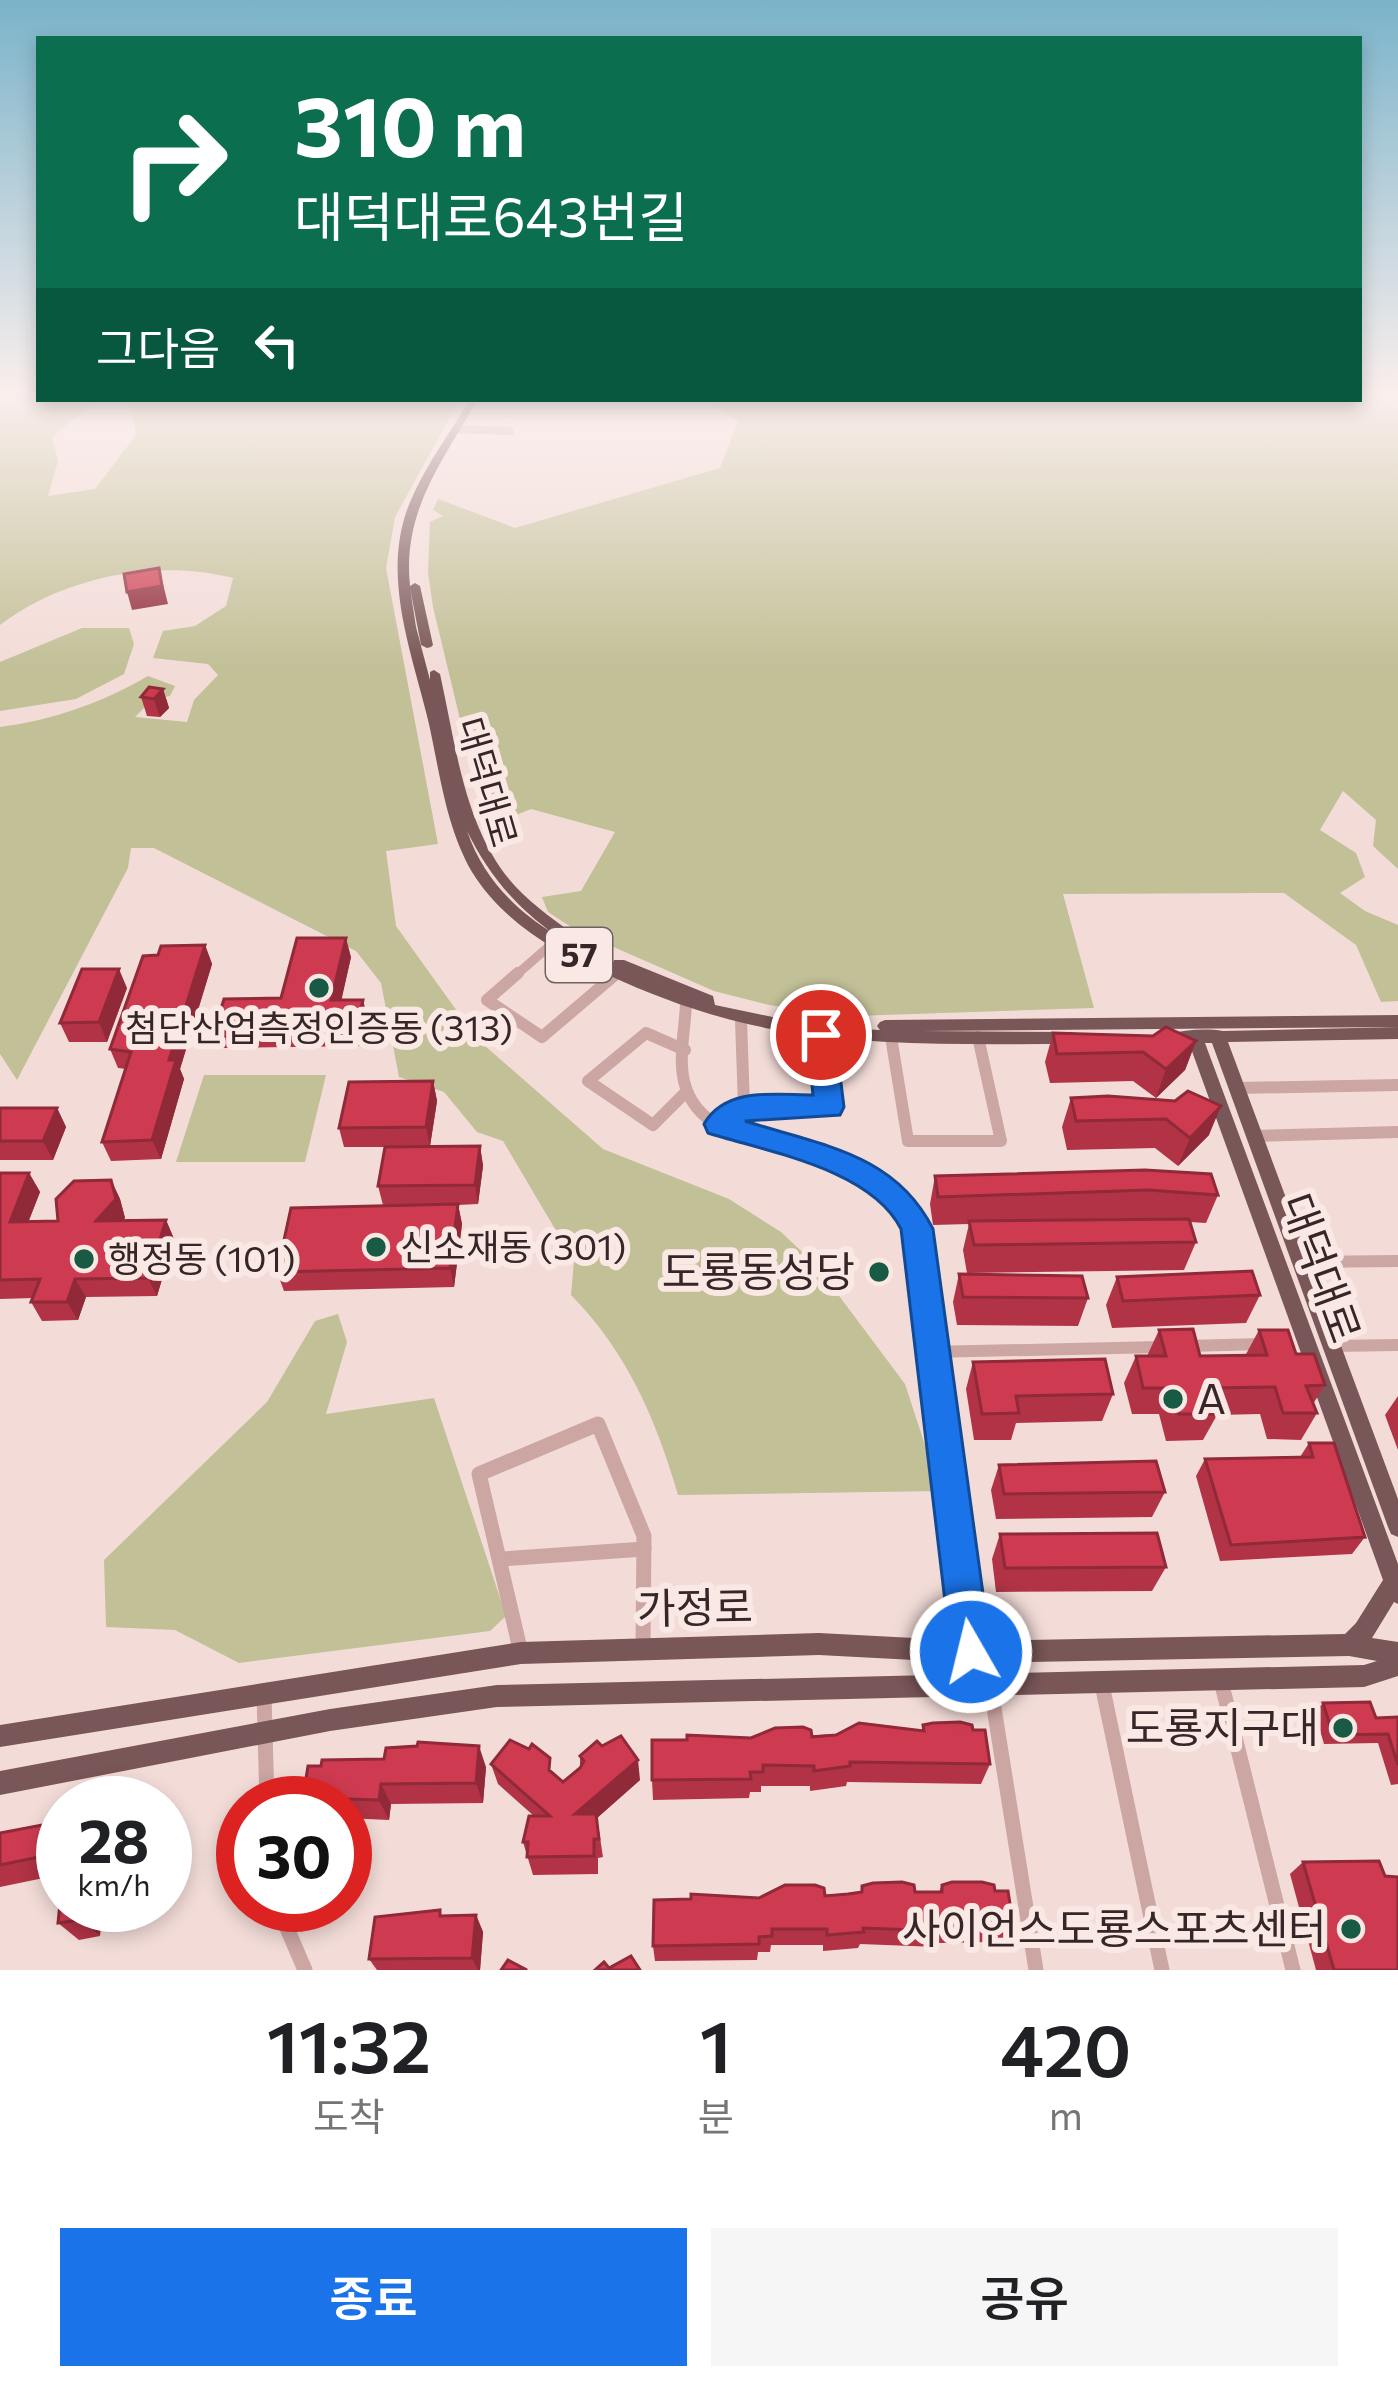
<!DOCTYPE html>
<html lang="ko">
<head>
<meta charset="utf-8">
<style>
	body { margin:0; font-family:Commissioner,"Noto Sans KR",sans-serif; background:#f6f6f6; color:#202124; height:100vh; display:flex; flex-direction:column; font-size:45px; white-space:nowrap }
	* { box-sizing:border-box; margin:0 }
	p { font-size:39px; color:#757577 }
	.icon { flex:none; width:66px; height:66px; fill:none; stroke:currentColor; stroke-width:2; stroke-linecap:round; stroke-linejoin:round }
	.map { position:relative; height:1970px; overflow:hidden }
	.side { display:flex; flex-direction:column; background:#fff; flex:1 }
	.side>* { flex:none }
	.banner { position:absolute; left:36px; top:36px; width:1326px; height:366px; border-radius:0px; box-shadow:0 6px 18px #0003; background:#0b6e4f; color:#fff; overflow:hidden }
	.speed { position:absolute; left:36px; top:1776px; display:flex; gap:24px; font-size:60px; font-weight:700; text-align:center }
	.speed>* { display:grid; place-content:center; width:156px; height:156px; border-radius:50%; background:#fff; box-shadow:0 6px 18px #0003; line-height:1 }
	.speed small { font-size:30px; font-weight:400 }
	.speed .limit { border:18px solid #d22; background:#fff; color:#111 }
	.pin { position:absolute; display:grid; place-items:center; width:102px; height:102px; color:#fff; margin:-51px; border:6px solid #fff; border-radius:50%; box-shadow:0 3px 12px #0007 }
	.me { position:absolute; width:132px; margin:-66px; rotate:352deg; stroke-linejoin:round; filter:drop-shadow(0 0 9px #0008) }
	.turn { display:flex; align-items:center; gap:42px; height:252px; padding:0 60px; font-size:54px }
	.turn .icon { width:156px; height:156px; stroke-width:2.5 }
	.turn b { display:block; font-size:84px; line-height:102px }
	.then { display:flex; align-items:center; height:114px; padding:0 60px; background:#0003; gap:24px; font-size:45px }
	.eta { display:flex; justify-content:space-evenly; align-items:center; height:204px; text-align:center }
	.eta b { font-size:72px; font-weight:600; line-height:84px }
	.action { display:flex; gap:24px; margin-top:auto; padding:24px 60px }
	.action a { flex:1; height:138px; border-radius:0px; background:#1a73e8; color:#fff; font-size:48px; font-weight:600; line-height:138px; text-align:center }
	.action a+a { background:#f6f6f6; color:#202124 }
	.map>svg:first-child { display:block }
	.green { fill:#c2c097 }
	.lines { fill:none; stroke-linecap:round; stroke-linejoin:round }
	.street-far3 { stroke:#cba6a3; stroke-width:8 }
	.street-far2 { stroke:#cba6a3; stroke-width:9 }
	.street-far1 { stroke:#cba6a3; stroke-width:12 }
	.street { stroke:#cba6a3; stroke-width:15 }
	.primary { fill:#795657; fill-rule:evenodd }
	.wall { fill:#b13345; fill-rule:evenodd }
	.shaded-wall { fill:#902938 }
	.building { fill:#ce3b50; stroke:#902938; stroke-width:3 }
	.route { fill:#1a73e8; stroke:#114b97; stroke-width:3 }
	.poi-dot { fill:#195a45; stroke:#fae8e4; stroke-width:4.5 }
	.labels { text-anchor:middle; stroke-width:12; stroke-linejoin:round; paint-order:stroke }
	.shield { fill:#fae8e4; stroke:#716060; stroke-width:3 }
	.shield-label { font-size:33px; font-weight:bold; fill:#362627 }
	.street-label { font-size:36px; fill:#362627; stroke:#fae8e4 }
	.poi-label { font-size:36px; fill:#362627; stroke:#fae8e4; text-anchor:start }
	.near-street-label { font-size:42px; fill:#362627; stroke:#fae8e4 }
	.near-poi-label { font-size:42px; fill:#362627; stroke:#fae8e4; text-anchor:end }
</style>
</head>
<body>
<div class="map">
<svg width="1398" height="1970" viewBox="0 0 1398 1970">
	<rect width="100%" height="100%" fill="#f3dcd8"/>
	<g class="green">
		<path d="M0 392H39V399H98L52 437 58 461 48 496 95 489 136 435 130 399H460L395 517 386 568 438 844 386 851 396 926 477 1039 603 1149 729 1199 781 1232 816 1265 905 1384 940 1491 678 1495C656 1419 627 1352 571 1295L574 1261 503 1141 477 1132 444 1092 399 1077 381 983 356 951 154 848H131L128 868 17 1080 0 1054V727C53 720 101 703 148 676L175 686 170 696 152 700 135 717 187 722 194 700 218 675 208 664 153 658 163 631 195 626 226 606 233 578C157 558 62 577 0 625Z"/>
		<path d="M1359 392H1398V869L1373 846 1376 820 1343 791 1320 830 1356 853 1365 877 1340 893 1365 911 1398 925V1001L1381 1002 1356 945 1284 893 1063 894 1094 1008 854 1016 769 1005 714 991 577 931 548 912 542 897 581 891 615 832 531 809 486 827 433 607 428 573 430 522 443 516 433 510 438 499 515 528 720 468 738 421 703 399H1359Z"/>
		<path d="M82 628H129L134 644 124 674 76 699 0 711V662Z"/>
		<path d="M204 1075H326L305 1162H176Z"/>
		<path d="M338 1314 347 1342 326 1414 434 1398 506 1616 490 1631 239 1663 175 1630 106 1627 104 1560 267 1402 315 1321Z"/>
	</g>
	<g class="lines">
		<path class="street-far3" d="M458 429 510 431"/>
		<path class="street-far2" d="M515 976 554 942"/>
		<g class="street-far1">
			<path d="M518 973 487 1000 542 1037 616 974"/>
			<path d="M686 1004C685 1030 677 1063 686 1088 708 1155 826 1145 875 1179 894 1191 906 1210 917 1229L940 1407"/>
			<path d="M741 1020 744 1106 830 1107 821 1035"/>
			<path d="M891 1037 908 1141H1001L978 1037"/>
			<path d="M685 1050 646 1033 588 1081 653 1125 686 1092"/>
			<path d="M1237 1088 1398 1085"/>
			<path d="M1254 1136 1398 1132"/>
			<path d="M1301 1262 1398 1261"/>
			<path d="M1186 1346 1263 1344"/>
			<path d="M1332 1346 1398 1345"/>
			<path d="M930 1352 1161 1347"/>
		</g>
		<g class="street">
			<path d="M939 1404 971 1652"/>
			<path d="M502 1559 644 1549"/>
			<path d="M521 1653 479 1474 598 1424 644 1536 643 1647"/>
			<path d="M1220 1677 1293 1970"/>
			<path d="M1101 1680 1162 1970"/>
			<path d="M990 1683 1036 1970"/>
			<path d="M264 1695 267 1803"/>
			<path d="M277 1905 305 1970"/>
		</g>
		<g class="primary">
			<path d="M470 399H478C443 461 402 510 410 586L415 583 420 586 433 645 431 647 427 648 421 645 410 588 416 627 430 680V672L434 670 440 674C456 745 464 830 515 886 535 907 558 923 581 939L583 943 577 948 612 965 614 960H624L713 996 715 1005 782 1019 789 1014 855 1020 860 1022 861 1029 880 1030 877 1026 880 1022 885 1020 1398 1015V1027L920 1031 1071 1032 1077 1034 1079 1038 1077 1042 1071 1044C971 1044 870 1047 771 1029 714 1018 660 999 608 975 555 952 503 922 472 872 446 827 440 774 429 724 413 656 382 580 407 510 422 470 449 435 470 399ZM467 831C488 874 515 906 554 934 513 908 483 877 467 831Z"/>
			<path d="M1398 1027V1039L1228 1042 1398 1499V1537L1391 1534 1388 1527 1212 1043H1205L1398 1564V1604L1394 1602 1372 1638 1398 1642V1676L1364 1687 497 1707 330 1731 0 1795V1771L330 1709 497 1685 1364 1665 1377 1661 1349 1656 971 1663 819 1655 521 1664 0 1747V1725L521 1642 819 1633 971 1641 1345 1634 1356 1623 1383 1580 1189 1043 1167 1042 1165 1038 1167 1034C1185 1030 1205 1028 1223 1031Z"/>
		</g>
	</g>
	<g class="wall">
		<path d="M163 689 169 708 160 717 147 716 141 697Z"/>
		<path d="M205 945 212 964 180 1069 184 1079 161 1159 111 1161 102 1142 126 1069 118 1068 110 1049 158 955Z"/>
		<path d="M351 957 341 1000 368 1019 362 1046 222 1048 215 1028 281 998Z"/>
		<path d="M127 988 107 1042H69L60 1023Z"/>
		<path d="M1053 1033 1196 1041 1185 1070 1156 1098 1133 1081 1050 1083 1045 1062Z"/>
		<path d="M433 1081 437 1101 430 1146H480L483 1166 478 1204 458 1205 462 1224 454 1287 284 1291 277 1272 449 1205H383L378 1186 385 1147H344L339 1128Z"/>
		<path d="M1108 1096 1209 1135 1178 1166 1155 1148 1067 1150 1062 1127 1071 1098Z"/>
		<path d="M0 1108H57L66 1127 53 1160H0Z"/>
		<path d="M0 1173H29L40 1192 28 1222 58 1221 111 1180 120 1199 125 1218 122 1221 166 1220 174 1239 157 1296 86 1297 78 1320 42 1321 31 1302 33 1298 0 1299Z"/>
		<path d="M935 1176 1218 1195 1206 1223 1190 1222 1196 1242 1184 1270 967 1273 963 1250 969 1224 933 1225 930 1204ZM1138 1218 1155 1219 1075 1220Z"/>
		<path d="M959 1274 1088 1298 1078 1326 957 1325 953 1302Z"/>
		<path d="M1117 1277 1260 1295 1246 1323 1112 1328 1106 1305Z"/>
		<path d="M1159 1330 1200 1356H1245L1259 1330 1296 1354 1325 1385 1313 1404 1317 1413 1301 1440 1267 1439 1260 1414 1217 1415 1203 1440 1166 1441 1159 1414H1132L1124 1383 1136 1356H1147Z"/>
		<path d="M973 1362 1113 1394 1102 1421 1016 1423 1011 1440H974L966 1389Z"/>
		<path d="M1398 1396V1450L1385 1415Z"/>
		<path d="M1309 1443 1365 1537 1352 1554 1220 1561 1196 1476 1205 1459 1300 1457Z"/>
		<path d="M999 1465 1165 1492 1152 1517 996 1519 991 1490Z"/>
		<path d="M1000 1534 1166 1567 1152 1591 996 1592 992 1559Z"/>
		<path d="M1323 1703 1376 1718 1398 1717V1784L1391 1785 1378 1743 1324 1744 1315 1713Z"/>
		<path d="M923 1725 973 1730 990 1764 981 1784 847 1782 846 1786 810 1791V1786H761V1792H750L749 1798 653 1800 652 1780 751 1738 922 1730Z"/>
		<path d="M580 1756 640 1780 597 1818 603 1857 598 1858V1874L533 1875 523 1842 534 1816 498 1784 491 1764 553 1773 563 1782 580 1768Z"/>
		<path d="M308 1766 486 1767 483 1803 391 1804 389 1820 345 1818V1803H302Z"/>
		<path d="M63 1821V1905L100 1936 79 1940 58 1923 63 1874 0 1887V1833Z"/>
		<path d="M1303 1862 1385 1876 1398 1970H1316L1290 1874Z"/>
		<path d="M942 1885 995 1891 1014 1930 1003 1946H991V1942L939 1943 937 1947 860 1944 858 1948 823 1951V1945H771L770 1952H758L757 1960 655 1961 653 1946 759 1898 860 1893 862 1886 915 1892H939Z"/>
		<path d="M476 1915 483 1932 480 1970H377L369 1959Z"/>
	</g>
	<g class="shaded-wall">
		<path d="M159 568 168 604 132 610 127 592Z"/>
		<path d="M163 689 169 708 160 717 154 699Z"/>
		<path d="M346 938 351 957 337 1020 331 1000Z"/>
		<path d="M205 945 212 964 180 1069 184 1079 161 1159 152 1140 169 1060Z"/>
		<path d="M119 969 127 988 107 1042 99 1022Z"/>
		<path d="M363 1000 368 1019 362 1046 357 1027Z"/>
		<path d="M1196 1041 1185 1070 1156 1098 1166 1069Z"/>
		<path d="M433 1081 437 1101 430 1146 426 1127Z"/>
		<path d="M1221 1106 1209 1135 1178 1166 1190 1138Z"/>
		<path d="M57 1108 66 1127 53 1160 43 1141Z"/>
		<path d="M480 1146 483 1166 478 1204 475 1185Z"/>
		<path d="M29 1173 40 1192 21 1241 10 1222Z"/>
		<path d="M111 1180 120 1199 125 1218 106 1240 96 1221Z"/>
		<path d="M458 1204 462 1224 454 1287 450 1268Z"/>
		<path d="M166 1220 174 1239 157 1296 148 1278Z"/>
		<path d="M75 1279 86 1297 78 1320 67 1302Z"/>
		<path d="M479 1746 486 1767 483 1803 476 1783Z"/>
		<path d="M638 1760 640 1780 597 1818 603 1857 597 1818 575 1814Z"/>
		<path d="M381 1784 391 1804 389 1820 379 1800Z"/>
		<path d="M80 1905H103L100 1936 79 1920Z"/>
		<path d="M476 1915 483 1932 480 1970H478L472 1958Z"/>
	</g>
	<g class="building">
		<path d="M159 568 162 586 127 592 124 574Z"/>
		<path d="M149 687 163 689 154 699 141 697Z"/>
		<path d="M297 938H346L331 1000H363L357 1027 215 1028 224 999 281 998Z"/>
		<path d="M205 945 169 1060H176L152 1140 102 1142 131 1052 110 1049 143 956 158 955 161 946Z"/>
		<path d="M82 969H119L99 1022 60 1023Z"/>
		<path d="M1166 1027 1196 1041 1166 1069 1143 1052 1057 1054 1053 1033 1153 1036Z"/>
		<path d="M433 1081 426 1127 339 1128 349 1082Z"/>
		<path d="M1188 1091 1221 1106 1190 1138 1166 1119 1076 1121 1071 1098 1108 1096 1175 1101Z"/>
		<path d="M0 1108H57L43 1141H0Z"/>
		<path d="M480 1146 475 1185 378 1186 385 1147Z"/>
		<path d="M1145 1170 1211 1174 1218 1195 1148 1190 938 1197 935 1176Z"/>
		<path d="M0 1173H29L10 1222 58 1221 56 1199 74 1181 111 1180 116 1199 96 1221 166 1220 148 1278 75 1279 67 1302H31L40 1279 0 1280Z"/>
		<path d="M458 1204 450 1268 277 1272 291 1208Z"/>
		<path d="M1189 1219 1196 1242 974 1245 969 1221Z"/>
		<path d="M1252 1271 1260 1295 1123 1301 1117 1277Z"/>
		<path d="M959 1274 1082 1276 1088 1298 963 1297Z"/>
		<path d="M1193 1329 1200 1356 1267 1355 1259 1330H1288L1296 1354H1314L1325 1385 1306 1386 1317 1413H1283L1275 1387 1210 1388 1217 1414H1179L1171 1388H1143L1136 1356H1166L1159 1330Z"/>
		<path d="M1105 1359 1113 1394 1016 1396 1019 1413 982 1414 973 1362Z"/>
		<path d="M1309 1443H1334L1365 1537 1231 1545 1205 1459 1313 1457Z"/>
		<path d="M1156 1461 1165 1492 1004 1494 999 1465Z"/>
		<path d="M1157 1533 1166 1567 1005 1568 1000 1534Z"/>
		<path d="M1370 1702 1376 1718 1398 1717V1765L1388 1734 1333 1735 1323 1703Z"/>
		<path d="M960 1722 972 1725 973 1730H985L990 1764 850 1762V1766L814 1771V1766L763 1765V1772H750L751 1779 652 1780V1740H687V1735L751 1738 775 1728 803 1727 811 1730 812 1737 836 1735 859 1723 924 1731 923 1725 933 1723Z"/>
		<path d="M621 1736 638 1760 575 1814H596L599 1839H594V1856L527 1857 528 1842H523L529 1816H550L491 1764 510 1740 529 1749 532 1744 550 1758 549 1770 563 1782 580 1768 584 1761 580 1756 597 1741 602 1746Z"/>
		<path d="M418 1742 479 1746 476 1783 381 1784 379 1800 315 1798 314 1803H302L308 1766H321L322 1760 384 1759 386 1748 417 1746Z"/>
		<path d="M63 1821V1852L0 1865V1833Z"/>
		<path d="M1379 1861 1385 1876 1398 1877V1970H1334L1303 1862Z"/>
		<path d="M63 1873V1905H80L79 1920 58 1923Z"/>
		<path d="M902 1882 914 1885 915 1892H942V1885L952 1882H982L994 1885 995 1891H1008L1014 1930H1002L1001 1925 945 1927V1931L863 1928 864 1932 827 1935V1929H772V1936L759 1937V1944L653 1946 654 1900 691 1899V1894L759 1898 785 1885H815L824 1888 825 1896 848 1894 862 1892V1886L873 1883Z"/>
		<path d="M440 1910V1916L476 1915 472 1958 369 1959 375 1917Z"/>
		<path d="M631 1956 640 1970H595L604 1962 609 1968Z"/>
		<path d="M508 1960 527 1970H501Z"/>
	</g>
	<linearGradient id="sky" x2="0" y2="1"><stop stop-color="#7ab3ca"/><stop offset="0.59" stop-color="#faefed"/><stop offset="1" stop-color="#faefed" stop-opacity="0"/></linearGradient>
	<rect width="1398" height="668" fill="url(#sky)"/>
	<path class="route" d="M821 1024 835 1035 844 1107 840 1115 745 1121C820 1145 895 1153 933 1229L991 1652 985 1666 971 1672 957 1666 951 1652 901 1229C871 1169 768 1152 708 1133L704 1124C726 1086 776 1095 813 1095L807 1035Z"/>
	<g class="poi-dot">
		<circle cx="319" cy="988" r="12"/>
		<circle cx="376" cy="1247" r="12"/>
		<circle cx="84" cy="1259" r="12"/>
		<circle cx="879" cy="1272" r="12"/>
		<circle cx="1173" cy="1399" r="12"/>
		<circle cx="1343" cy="1728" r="12"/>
		<circle cx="1351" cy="1929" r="12"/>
	</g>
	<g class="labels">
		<rect class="shield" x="546" y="928" width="66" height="54" rx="9"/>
		<g class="shield-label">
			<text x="579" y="967">57</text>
		</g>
		<g class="street-label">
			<text transform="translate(487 782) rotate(74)" y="13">대덕대로</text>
		</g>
		<g class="poi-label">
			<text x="319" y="1041" text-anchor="middle">첨단산업측정인증동 (313)</text>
			<text x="400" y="1260">신소재동 (301)</text>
			<text x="108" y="1272">행정동 (101)</text>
		</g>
		<g class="near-street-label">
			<text transform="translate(1321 1268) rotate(70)" y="15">대덕대로</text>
			<text transform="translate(695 1608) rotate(-1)" y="15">가정로</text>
		</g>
		<g class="near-poi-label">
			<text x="855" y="1287">도룡동성당</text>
			<text x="1197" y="1414" text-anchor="start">A</text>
			<text x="1319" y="1743">도룡지구대</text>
			<text x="1327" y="1944">사이언스도룡스포츠센터</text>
		</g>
	</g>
</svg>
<div class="speed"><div>28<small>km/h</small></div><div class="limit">30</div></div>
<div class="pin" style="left:821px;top:1035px;background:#d93025"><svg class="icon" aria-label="arrive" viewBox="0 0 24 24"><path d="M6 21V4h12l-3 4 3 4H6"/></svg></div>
<svg class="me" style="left:971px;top:1652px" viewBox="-20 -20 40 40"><circle r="17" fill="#1a73e8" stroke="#fff" stroke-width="3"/><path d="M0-11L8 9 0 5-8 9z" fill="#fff"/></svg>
<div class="banner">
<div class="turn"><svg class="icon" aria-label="right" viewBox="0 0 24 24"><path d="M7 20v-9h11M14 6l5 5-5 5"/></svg><div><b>310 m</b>대덕대로643번길</div></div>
<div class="then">그다음<svg class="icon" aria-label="left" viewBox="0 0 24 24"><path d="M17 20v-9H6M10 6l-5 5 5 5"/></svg></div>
</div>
</div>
<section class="side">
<div class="eta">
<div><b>11:32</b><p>도착</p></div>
<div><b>1</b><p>분</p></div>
<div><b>420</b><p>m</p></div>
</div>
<div class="action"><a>종료</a><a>공유</a></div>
</section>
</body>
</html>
